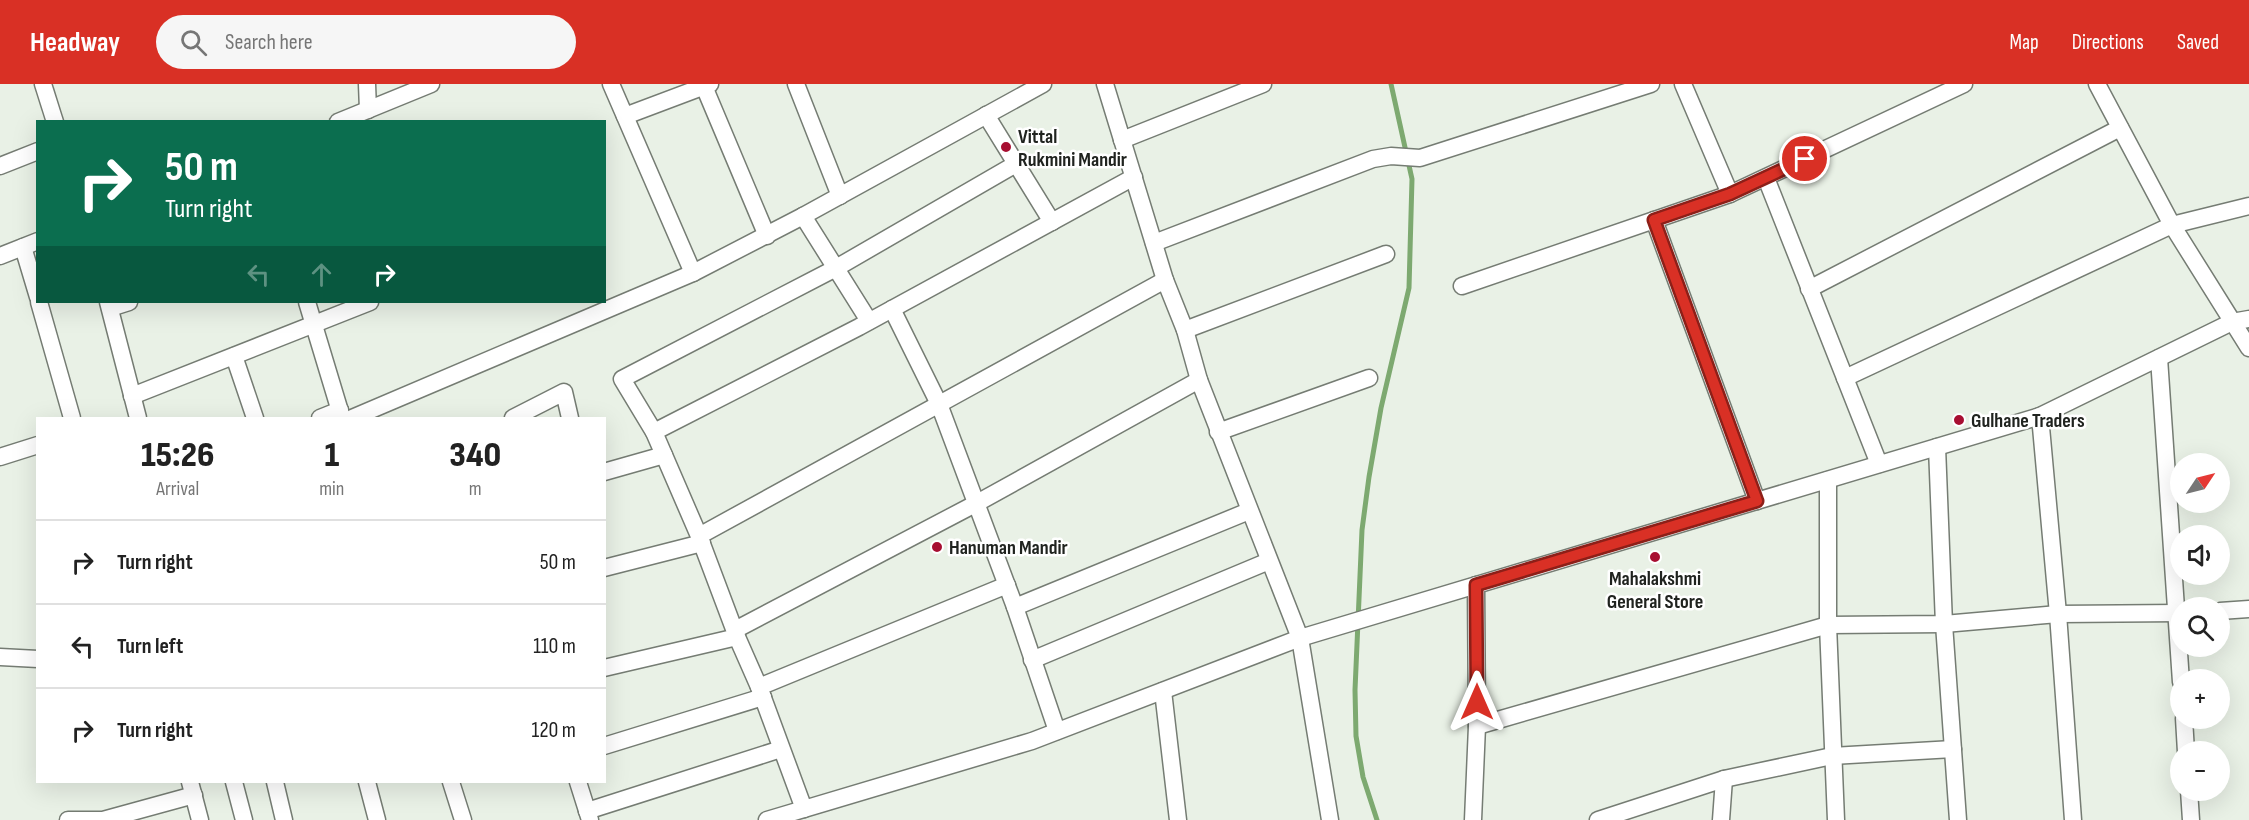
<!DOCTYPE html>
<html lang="en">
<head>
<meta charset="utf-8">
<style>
	body { margin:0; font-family:"Sofia Sans Condensed",sans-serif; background:#f6f6f6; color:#222; height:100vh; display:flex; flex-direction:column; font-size:22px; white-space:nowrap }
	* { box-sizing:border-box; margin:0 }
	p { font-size:20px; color:#767676 }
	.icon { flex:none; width:33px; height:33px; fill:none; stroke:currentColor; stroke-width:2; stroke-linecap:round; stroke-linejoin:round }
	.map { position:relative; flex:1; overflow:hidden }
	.details { position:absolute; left:36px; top:333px; width:570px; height:366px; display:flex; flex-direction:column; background:#fff; border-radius:0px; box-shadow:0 6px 24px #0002 }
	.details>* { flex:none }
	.hud { position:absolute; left:36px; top:36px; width:570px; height:183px; border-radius:0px; box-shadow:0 6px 24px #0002; background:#0b6e4f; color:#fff; overflow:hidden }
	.needle { width:39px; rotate:55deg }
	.tools { position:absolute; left:2170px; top:369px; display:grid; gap:12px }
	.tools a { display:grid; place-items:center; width:60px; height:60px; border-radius:50%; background:#fff; box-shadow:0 6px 24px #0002; font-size:30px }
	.pin { position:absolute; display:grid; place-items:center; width:51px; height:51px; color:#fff; margin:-26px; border:3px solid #fff; border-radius:50%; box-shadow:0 2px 6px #0007 }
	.me { position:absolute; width:66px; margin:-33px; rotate:0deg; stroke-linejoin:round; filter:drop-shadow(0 0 4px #0008) }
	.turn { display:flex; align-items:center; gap:21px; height:126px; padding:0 30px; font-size:27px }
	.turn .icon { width:78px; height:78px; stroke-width:2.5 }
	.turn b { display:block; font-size:42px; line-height:51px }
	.lanes { display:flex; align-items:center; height:57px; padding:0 30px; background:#0003; justify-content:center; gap:30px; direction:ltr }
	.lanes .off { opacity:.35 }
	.eta { display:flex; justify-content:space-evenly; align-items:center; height:102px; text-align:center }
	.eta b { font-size:36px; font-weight:800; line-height:42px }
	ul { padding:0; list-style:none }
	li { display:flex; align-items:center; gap:18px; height:84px; padding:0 30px; border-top:2px solid #e0e0e0 }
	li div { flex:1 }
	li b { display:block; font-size:22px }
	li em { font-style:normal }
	header { display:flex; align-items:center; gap:36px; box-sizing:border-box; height:84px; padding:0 30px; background:#d93025; color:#fff }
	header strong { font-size:28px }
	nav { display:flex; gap:33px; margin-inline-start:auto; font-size:21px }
	.search { width:420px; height:54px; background:#f6f6f6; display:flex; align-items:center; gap:15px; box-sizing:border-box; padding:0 21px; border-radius:33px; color:#767676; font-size:22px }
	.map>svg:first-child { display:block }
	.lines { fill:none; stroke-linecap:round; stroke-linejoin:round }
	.stream { stroke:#7da970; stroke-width:5 }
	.street-casing { stroke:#757c73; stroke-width:19 }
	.street { stroke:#fff; stroke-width:16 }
	.route-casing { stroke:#8d1f18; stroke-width:15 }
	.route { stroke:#d93025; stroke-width:10 }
	.poi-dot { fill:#a70e31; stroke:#fff; stroke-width:2 }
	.labels { text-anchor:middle; stroke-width:5; stroke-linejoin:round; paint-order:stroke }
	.poi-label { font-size:20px; font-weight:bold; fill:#20231f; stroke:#fff; text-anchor:start }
</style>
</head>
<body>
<header>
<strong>Headway</strong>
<div class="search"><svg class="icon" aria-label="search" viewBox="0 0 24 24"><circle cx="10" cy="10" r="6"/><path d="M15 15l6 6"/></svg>Search here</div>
<nav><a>Map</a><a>Directions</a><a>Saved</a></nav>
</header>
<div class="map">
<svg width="2249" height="736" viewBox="0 0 2249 736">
	<rect width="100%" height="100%" fill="#e9f1e6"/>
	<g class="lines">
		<path class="stream" d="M1377 736 1363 693 1356 652 1355 606 1362 446 1369 393 1381 324 1409 204 1412 95 1391 0"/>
		<g class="street-casing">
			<g id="street">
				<path d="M43 0 55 38"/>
				<path d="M367 0 368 26"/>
				<path d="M611 0 693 189"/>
				<path d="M703 0 767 152"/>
				<path d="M796 0 840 112"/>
				<path d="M1105 0 1165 196 1185 246 1199 296 1300 554 1330 736"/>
				<path d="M1683 0 1730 110"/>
				<path d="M2097 0 2172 141 2249 264"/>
				<path d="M986 31 1052 138"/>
				<path d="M625 32 710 0"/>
				<path d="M338 38 431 0"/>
				<path d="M1122 56 1263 0"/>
				<path d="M0 82 38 67"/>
				<path d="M1766 94 1879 380"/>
				<path d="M803 132 869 237"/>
				<path d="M1654 136 1757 417"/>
				<path d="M1154 159 1373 75 1391 72 1420 74 1651 0"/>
				<path d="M23 163 38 213"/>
				<path d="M0 172 38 157"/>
				<path d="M1462 202 1730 110 1964 0"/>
				<path d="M1809 205 2120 44"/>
				<path d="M39 218 72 334"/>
				<path d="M108 218 138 334"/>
				<path d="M307 218 342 334"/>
				<path d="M110 224 129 218"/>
				<path d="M892 225 939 320 1015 523 1057 647"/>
				<path d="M1185 246 1386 170"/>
				<path d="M234 272 255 334"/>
				<path d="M2159 274 2181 598"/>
				<path d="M1845 294 2172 141 2249 122"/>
				<path d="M132 312 370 218"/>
				<path d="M2040 332 2058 530 2073 736"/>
				<path d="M320 334 340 326"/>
				<path d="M352 334 693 189 803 132 1043 0"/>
				<path d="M513 334 564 308 570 334"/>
				<path d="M654 348 859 243 1134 93"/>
				<path d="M1218 348 1369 294"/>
				<path d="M1937 363 1944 540 1958 736"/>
				<path d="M0 373 38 361"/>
				<path d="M604 388 664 371"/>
				<path d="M1828 396V541L1836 736"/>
				<path d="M699 452 1165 196"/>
				<path d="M604 484 702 459"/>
				<path d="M1015 523 1249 427"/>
				<path d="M2220 527 2249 525"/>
				<path d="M735 546 977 419 1199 296"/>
				<path d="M0 573 38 575"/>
				<path d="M1032 576 1269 477"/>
				<path d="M604 584 737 553"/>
				<path d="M759 603 1007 501"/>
				<path d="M1163 607 1178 736"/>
				<path d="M2184 634 2186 668"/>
				<path d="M1477 642 1828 541 1944 540 2058 530 2181 529"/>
				<path d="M604 662 763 613"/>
				<path d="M190 698 200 736"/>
				<path d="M234 698 244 736"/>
				<path d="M275 698 284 736"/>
				<path d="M367 698 377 736"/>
				<path d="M451 698 463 736"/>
				<path d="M578 698 590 736"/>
				<path d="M2189 706 2191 736"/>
				<path d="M804 725 759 603 737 553 699 452 654 348 622 295 836 184 1016 80"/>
				<path d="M587 727 781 665"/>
				<path d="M68 736H103L194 711"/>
				<path d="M767 736 1032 657 1300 554 2040 332 2232 238 2249 235"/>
				<path d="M1473 736 1477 642 1476 501"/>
				<path d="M1598 736 1724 695 1832 672 1953 665"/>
				<path d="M1721 736 1724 695"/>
			</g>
		</g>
		<use href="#street" class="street"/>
	</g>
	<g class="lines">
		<g class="route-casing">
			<path id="route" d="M1477 618 1476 501 1757 417 1654 136 1730 110 1805 75"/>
		</g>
		<use href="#route" class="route"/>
	</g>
	<g class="poi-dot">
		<circle cx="1006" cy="63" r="6"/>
		<circle cx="1959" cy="336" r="6"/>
		<circle cx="937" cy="463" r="6"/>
		<circle cx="1655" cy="473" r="6"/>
	</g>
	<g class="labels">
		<g class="poi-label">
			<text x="1018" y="59">Vittal<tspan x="1018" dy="23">Rukmini Mandir</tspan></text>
			<text x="1971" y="343">Gulhane Traders</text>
			<text x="949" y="470">Hanuman Mandir</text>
			<text x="1655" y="501" text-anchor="middle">Mahalakshmi<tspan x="1655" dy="23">General Store</tspan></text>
		</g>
	</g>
</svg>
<div class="tools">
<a><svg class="needle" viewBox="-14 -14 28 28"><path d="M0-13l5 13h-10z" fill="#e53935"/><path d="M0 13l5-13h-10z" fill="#767676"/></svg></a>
<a><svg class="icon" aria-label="sound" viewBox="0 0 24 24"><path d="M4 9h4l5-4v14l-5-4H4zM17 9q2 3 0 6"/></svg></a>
<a><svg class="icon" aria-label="search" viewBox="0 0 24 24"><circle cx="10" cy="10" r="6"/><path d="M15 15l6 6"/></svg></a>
<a>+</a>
<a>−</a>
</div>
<div class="pin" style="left:1805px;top:75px;background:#d93025"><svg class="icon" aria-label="arrive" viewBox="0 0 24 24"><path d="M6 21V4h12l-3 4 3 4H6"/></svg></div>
<svg class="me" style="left:1477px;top:618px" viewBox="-20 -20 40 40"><path d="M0-17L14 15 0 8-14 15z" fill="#d93025" stroke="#fff" stroke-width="4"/></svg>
<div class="hud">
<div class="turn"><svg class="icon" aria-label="right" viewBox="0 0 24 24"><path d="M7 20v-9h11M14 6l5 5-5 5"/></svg><div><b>50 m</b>Turn right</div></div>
<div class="lanes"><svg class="icon off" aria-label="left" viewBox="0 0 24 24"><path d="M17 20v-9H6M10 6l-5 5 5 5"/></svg><svg class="icon off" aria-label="ahead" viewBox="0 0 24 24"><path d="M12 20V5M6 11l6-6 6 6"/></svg><svg class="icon" aria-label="right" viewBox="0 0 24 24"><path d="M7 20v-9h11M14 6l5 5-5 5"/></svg></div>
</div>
<section class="details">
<div class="eta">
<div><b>15:26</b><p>Arrival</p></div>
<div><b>1</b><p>min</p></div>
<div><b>340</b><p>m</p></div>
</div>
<ul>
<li><svg class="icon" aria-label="right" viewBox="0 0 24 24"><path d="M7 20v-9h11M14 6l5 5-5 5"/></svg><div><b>Turn right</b></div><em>50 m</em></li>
<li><svg class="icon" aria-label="left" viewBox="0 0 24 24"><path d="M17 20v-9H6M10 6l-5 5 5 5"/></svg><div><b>Turn left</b></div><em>110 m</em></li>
<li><svg class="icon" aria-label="right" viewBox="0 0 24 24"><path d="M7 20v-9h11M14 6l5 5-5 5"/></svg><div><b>Turn right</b></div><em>120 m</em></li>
</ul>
</section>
</div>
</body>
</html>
